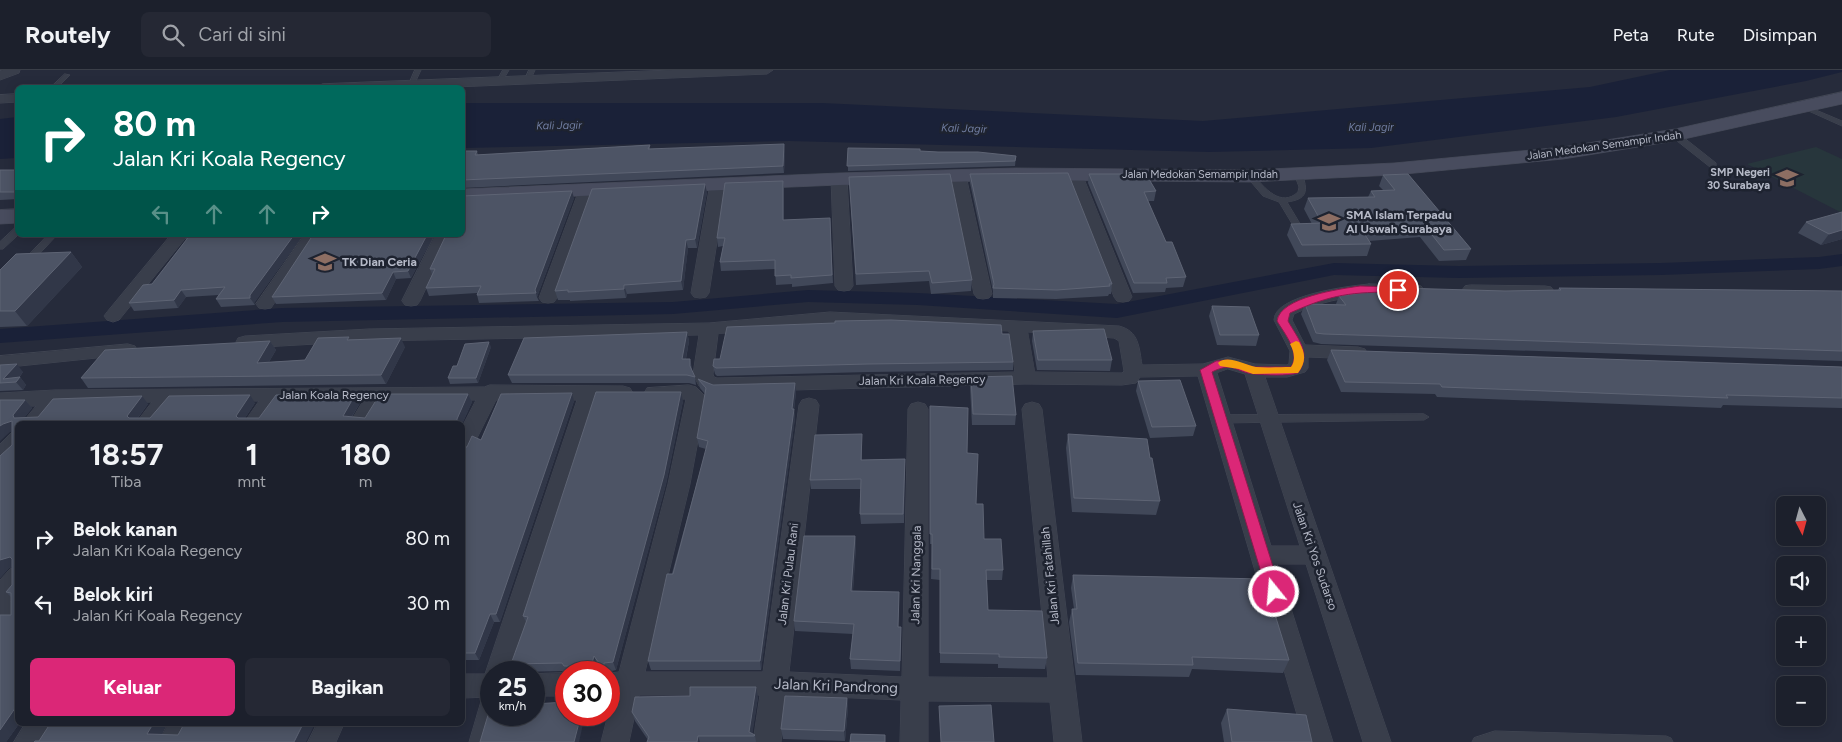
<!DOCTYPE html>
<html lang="id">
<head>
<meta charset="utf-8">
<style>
	body { margin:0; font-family:Figtree,sans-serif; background:#252834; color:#f1f3f6; height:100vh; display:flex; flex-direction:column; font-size:19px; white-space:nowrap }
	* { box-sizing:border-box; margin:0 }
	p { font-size:16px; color:#a0a3a9 }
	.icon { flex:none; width:28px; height:28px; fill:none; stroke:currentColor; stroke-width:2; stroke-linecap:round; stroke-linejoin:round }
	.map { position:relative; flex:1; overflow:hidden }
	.side { position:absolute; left:15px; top:351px; width:450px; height:305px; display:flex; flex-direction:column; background:#1c202c; border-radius:8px; box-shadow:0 2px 12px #0003,0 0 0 1px #3a3e48 }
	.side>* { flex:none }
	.hud { position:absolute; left:15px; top:15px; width:450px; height:152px; border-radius:8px; box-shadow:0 2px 12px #0003,0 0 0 1px #3a3e48; background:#00695c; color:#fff; overflow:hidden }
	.needle { width:32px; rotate:174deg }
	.fabs { position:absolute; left:1776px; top:426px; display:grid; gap:10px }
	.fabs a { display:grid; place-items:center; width:50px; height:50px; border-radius:8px; background:#1c202c; box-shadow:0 2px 12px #0003,0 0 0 1px #3a3e48; font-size:25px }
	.speed { position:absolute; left:480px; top:591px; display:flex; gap:10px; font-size:25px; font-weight:700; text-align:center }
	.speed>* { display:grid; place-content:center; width:65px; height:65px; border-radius:50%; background:#1c202c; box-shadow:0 2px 12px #0003,0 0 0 1px #3a3e48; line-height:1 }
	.speed small { font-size:12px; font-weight:400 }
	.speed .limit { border:8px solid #d22; background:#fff; color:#111 }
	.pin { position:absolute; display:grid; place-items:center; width:42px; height:42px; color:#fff; margin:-21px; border:2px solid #fff; border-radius:50%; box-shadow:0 1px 5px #0007 }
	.me { position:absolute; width:55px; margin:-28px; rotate:343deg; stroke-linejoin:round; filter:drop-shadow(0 0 4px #0008) }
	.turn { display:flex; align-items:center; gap:18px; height:105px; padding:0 15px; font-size:22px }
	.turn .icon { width:65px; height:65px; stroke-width:2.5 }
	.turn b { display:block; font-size:35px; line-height:42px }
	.lanes { display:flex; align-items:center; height:48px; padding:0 15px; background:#0003; justify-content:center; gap:25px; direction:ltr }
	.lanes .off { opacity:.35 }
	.eta { display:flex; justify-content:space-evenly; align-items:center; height:85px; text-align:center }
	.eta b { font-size:30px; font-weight:700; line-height:35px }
	.cta { display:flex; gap:10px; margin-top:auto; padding:10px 15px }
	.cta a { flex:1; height:58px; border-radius:8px; background:#db2777; color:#fff; font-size:20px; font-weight:700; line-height:58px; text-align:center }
	.cta a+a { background:#252834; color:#f1f3f6 }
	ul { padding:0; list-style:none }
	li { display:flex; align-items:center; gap:15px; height:65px; padding:0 15px }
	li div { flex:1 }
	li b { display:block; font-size:19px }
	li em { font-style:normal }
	header { display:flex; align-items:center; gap:30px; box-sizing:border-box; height:70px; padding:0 25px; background:#1c202c; border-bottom:1px solid #3a3e48 }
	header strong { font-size:24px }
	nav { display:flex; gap:28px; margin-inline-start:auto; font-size:18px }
	.search { width:350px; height:45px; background:#252834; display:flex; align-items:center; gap:12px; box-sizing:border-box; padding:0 18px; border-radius:8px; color:#a0a3a9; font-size:19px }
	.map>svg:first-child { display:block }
	.green { fill:#27363c }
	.water { fill:#1a2138 }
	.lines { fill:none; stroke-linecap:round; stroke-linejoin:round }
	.canal { fill:#1a2138; fill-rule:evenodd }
	.lane-casing { stroke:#424754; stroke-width:1 }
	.street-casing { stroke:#424754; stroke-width:1 }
	.secondary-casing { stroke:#424754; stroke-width:1 }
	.lane { fill:#393e4b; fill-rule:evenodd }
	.street { fill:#393e4b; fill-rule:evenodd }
	.secondary { fill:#484c5e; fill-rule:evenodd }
	.wall { fill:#414859 }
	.shaded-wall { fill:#313748 }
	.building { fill:#4d5465; stroke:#5e6474 }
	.route { fill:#db2777; stroke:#8e194d }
	.slow { fill:#f59e0b }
	.labels { text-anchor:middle; stroke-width:5; stroke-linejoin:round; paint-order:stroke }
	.far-water-label { font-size:11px; font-style:italic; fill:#717ea2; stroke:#1e2330 }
	.far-street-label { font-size:11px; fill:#b5b9c7; stroke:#1e2330 }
	.far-poi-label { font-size:11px; font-weight:bold; fill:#b5b9c7; stroke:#1e2330; text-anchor:end }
	.poi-label { font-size:12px; font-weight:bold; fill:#b5b9c7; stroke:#1e2330; text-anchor:start }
	.street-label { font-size:12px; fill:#b5b9c7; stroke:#1e2330 }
	.near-street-label { font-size:15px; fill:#b5b9c7; stroke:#1e2330 }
</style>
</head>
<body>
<header>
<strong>Routely</strong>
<div class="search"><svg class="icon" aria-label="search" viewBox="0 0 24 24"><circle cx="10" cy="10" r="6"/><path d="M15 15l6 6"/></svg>Cari di sini</div>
<nav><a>Peta</a><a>Rute</a><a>Disimpan</a></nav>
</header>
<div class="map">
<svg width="1842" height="672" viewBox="0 0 1842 672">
	<rect width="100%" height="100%" fill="#262b3b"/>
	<path class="green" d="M1816 77 1842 89V143L1747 94Z"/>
	<g class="water">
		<path d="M1670 0H1842V2L1806 11 1616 47 1371 78 1209 82 789 71 463 78V33H822L1203 51 1590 17Z"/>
		<path d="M17 47V88L0 89V49Z"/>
	</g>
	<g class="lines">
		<path class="canal" d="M1842 184V196L1819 199 1661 205 1459 208 1334 205 1117 248 918 235 808 232 673 244 282 252 0 273V259L282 238 673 232 808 220 918 223 1117 234 1334 193 1459 196 1661 193 1819 187Z"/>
		<g class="lane-casing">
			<g id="lane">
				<path d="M415 0H421L414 15H410L409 14Z"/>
				<path d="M503 0H509L502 12H498L497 11Z"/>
				<path d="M529 0H535L531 9 528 11 525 9Z"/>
				<path d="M65 4 70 5 57 18H50Z"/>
				<path d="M1804 35 1842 51V56L1802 38 1801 37Z"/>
				<path d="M1672 63H1678L1716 93V97H1710L1672 67Z"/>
				<path d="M1295 101H1301L1302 103C1308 121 1308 129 1287 132L1305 162 1301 164 1297 162 1279 132 1263 126 1246 106 1250 104H1253C1264 118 1281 138 1298 122L1299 117 1294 103Z"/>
				<path d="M15 158H18V165L3 179H0V172Z"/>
				<path d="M48 165H57L30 194H24V190Z"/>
				<path d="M1424 344 1429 347 1424 350 1221 353 1216 349 1221 345Z"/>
				<path d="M491 615V643L483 672H469L484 621 486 617Z"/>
				<path d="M1495 661 1666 666 1671 668 1673 672H1472L1474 668Z"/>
			</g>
		</g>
		<g class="street-casing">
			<g id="street">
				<path d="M3 0H20L19 3 0 10V1Z"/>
				<path d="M672 0H773L767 4 431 18H316L322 14Z"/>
				<path d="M18 24V32L0 33V25Z"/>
				<path d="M1074 99 1079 101 1082 104 1132 227 1129 231 1123 232 1117 231 1114 227 1066 104 1069 101Z"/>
				<path d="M958 101 963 103 966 106 992 224 989 228 983 229 977 228 974 224 950 106 953 103Z"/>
				<path d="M839 104 844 106 847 109 853 216 850 220 844 221 838 220 835 216 831 109 834 106Z"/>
				<path d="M718 109 723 111 726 114 709 223 706 227 700 228 694 227 691 223 710 114 713 111Z"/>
				<path d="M587 115 592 117 595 120 557 228 554 232 548 233 542 232 539 228 579 120 582 117Z"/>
				<path d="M171 165H188L119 250 113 252 107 250 104 246 107 242Z"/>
				<path d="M304 165H320L271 238 265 239 259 238 256 234Z"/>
				<path d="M435 165H451L420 231 417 235 411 236 405 235 402 231Z"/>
				<path d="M1369 214 1415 215 1421 216 1424 220 1421 224 1415 225C1372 224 1334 225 1294 244L1292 250 1305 275 1358 277 1365 279 1367 283 1365 287 1358 289 1308 287V298L1305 302 1287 307H1265L1391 672H1363L1306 494H1277L1333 672H1305L1198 306 1140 307 1136 313 1122 315 1026 314 715 322 699 316 693 304 699 265 369 271 245 278 238 276 236 272 238 268 245 266 369 259 709 253 830 242 1119 256C1139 261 1139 277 1142 295L1203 294 1228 287 1255 294 1287 295 1289 294 1290 281 1274 250C1274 225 1349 216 1369 214ZM830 254 1009 261 1015 302 717 308 714 307 713 304 718 264ZM1028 262 1114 268 1119 271 1124 301 1122 303 1035 302ZM1228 299 1245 304 1300 476H1271L1217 303Z"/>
				<path d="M1471 215 1545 216 1551 217 1554 221 1551 225 1545 226 1465 224 1462 220 1465 216Z"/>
				<path d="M128 274 135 276 137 280 135 284 0 298V286Z"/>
				<path d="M490 315 623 316 630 318 633 323 630 328 623 330H597L510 602H491V627L462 628V604H485L577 330H496L469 384 462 386V357L476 330 383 331 369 354H349L363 331H280L264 354H243L259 331 174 332 156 354H135L152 332 59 335 43 354H21L36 336 0 337V323L55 320 484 317Z"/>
				<path d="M689 315 696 317 706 327 690 414 645 602H763L799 335 802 330 809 328 816 330 819 335 789 602 902 607 908 339 911 334 918 332 925 334 928 339V607L1048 608 1022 339 1025 334 1032 332 1039 334 1042 339 1082 672H1054L1050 632 928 631V672H900L901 630 786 625 781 672H753L760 625H639L629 672H601L613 625H609V603L619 602 668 414 686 329 654 330 647 328 644 323 647 318Z"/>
				<path d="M18 361V382L7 392 0 395V374L11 363Z"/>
				<path d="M18 497V523L10 532H18V552H0V510L10 499Z"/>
				<path d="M566 603V626H534V604Z"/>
				<path d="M25 654H54L44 672H14Z"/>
				<path d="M168 654H196L187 672H158Z"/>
				<path d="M317 654H344L336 672H308Z"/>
			</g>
		</g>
		<g class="secondary-casing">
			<g id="secondary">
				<path d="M1842 22V34L1675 71 1563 89 1394 105 1250 112 1016 110 839 115 462 131V119L839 103 1016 98 1250 100 1394 93 1563 77 1675 59Z"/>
				<path d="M18 139V153L0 154V140Z"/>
			</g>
		</g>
		<use href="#lane" class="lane"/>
		<use href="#street" class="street"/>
		<use href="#secondary" class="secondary"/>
	</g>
	<g class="wall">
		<path d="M650 75V79L785 81 784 103 462 118V81H477L478 85Z"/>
		<path d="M848 78 920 81 1016 86 1015 96 848 101Z"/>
		<path d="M0 100H18V129L0 130Z"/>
		<path d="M970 104 1112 214 1111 224H1109L1108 226 1056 229 993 228V221L970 113Z"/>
		<path d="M1089 104 1156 121 1154 131H1148L1166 172 1186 207 1183 217 1166 218 1165 222 1133 223 1088 113Z"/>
		<path d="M1383 105 1471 179 1466 190 1439 191 1420 167 1369 171 1371 174 1367 186 1298 187 1287 165 1291 154H1312L1304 139 1308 128 1368 127 1371 121 1383 120 1379 116Z"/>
		<path d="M849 107 972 210 971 221 931 224 929 211 856 215Z"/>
		<path d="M783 111 784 119V150L830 148 833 213 792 217V214L776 215 775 199 721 201 720 192 723 176 718 177 717 168Z"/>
		<path d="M707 122 697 178H688L683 220 627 224 626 228 570 231V230H558L555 221Z"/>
		<path d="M574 128 537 227 539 231 479 233 477 225V223L429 226 426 218 432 204 430 199Z"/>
		<path d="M1806 152 1842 169 1821 175 1798 163Z"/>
		<path d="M183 165H303L254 233 255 235 221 237 216 229 219 225 186 227 178 238 134 241 129 233 152 214 186 170Z"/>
		<path d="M434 165 411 208 396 209 386 230 276 234 272 227Z"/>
		<path d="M71 182 82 197 27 256 0 257V200Z"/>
		<path d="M1559 218 1842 221V291L1321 274 1313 272 1301 244 1305 234H1336L1339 226 1505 221 1558 220Z"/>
		<path d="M1212 236 1259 265 1256 276 1217 275 1209 246Z"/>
		<path d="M1033 261 1112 290 1110 301 1037 300 1032 271Z"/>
		<path d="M687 262 689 271 686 289 692 297V301L695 307 696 315 689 313H512L508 305Z"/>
		<path d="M1002 264 1013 292V300L869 302 717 306 715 304 713 296 720 289Z"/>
		<path d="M350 269 405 277 386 314 88 318 81 308 270 271 276 280 269 292 305 290Z"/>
		<path d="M491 277 478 313 450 314 448 308 457 296Z"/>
		<path d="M1331 280 1842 297V338L1723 335 1721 338 1437 327 1435 324 1341 322 1327 290Z"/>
		<path d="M0 295 23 302 19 308 20 307 26 315 23 320 0 321Z"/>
		<path d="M971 307 1016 345 1015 355H972L970 317Z"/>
		<path d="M698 309 713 315 795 313 796 322 794 340 795 348 761 600H651L648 591 706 379 699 377 697 368 705 324 700 318Z"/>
		<path d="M1138 311 1196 356 1193 366 1150 368 1136 321Z"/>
		<path d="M468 324 472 332 462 354H18L19 654 6 672H0L11 545V527L6 522 12 515V497L9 498 0 508V386L12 375V361L10 362 25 330 32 338 24 348 38 347 148 334 138 348H150L255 333 245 348H259L360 333 352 347 365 348Z"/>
		<path d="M574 331 500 552H494L479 590H462V378Z"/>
		<path d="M683 331 666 414 616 600 608 602H603L597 594 595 602H567L566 601 515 602 511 594 526 552 523 546Z"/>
		<path d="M930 336 967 383 976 434 984 469 1003 500 1002 510H987L988 540 1047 588 1045 599 998 598V594L940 593V510L931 509 932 474H930Z"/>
		<path d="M1068 364 1160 431 1156 445 1072 442 1066 378Z"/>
		<path d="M862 374V390L905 389 904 453 861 454 860 444 861 419H811L810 410Z"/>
		<path d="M855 466 856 476 853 521 899 522 898 557H901V567L900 601 851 599 850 589 853 564 795 561 794 551Z"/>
		<path d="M1073 505 1289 590 1283 603 1192 599 1189 607 1076 605 1069 552 1072 539H1074L1071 518Z"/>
		<path d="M758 627 752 664 755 665 756 672H647L648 670 635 651 632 642Z"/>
		<path d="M847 628 848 638 845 671 783 669 781 659Z"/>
		<path d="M1227 639 1312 672H1224L1221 653Z"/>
	</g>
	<g class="shaded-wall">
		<path d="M784 74 785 81 784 103 783 96Z"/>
		<path d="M783 111 784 119V159L783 150Z"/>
		<path d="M705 114 707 122 697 178 695 169Z"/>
		<path d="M572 121 574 128 537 227 535 220Z"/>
		<path d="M1842 160V169L1821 175 1829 164Z"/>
		<path d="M294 165H303L254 233 255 235 250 228V225Z"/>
		<path d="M427 165H434L411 208 408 201Z"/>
		<path d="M686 170 688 178 683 220 681 211Z"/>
		<path d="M71 182 82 197 27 256 15 241Z"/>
		<path d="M393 202 396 209 386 230 382 223Z"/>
		<path d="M624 215 627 224 626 228 624 219Z"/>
		<path d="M181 220 186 227 178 238 174 230Z"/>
		<path d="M687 262 689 271 684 298 682 289Z"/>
		<path d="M401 268 405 277 386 314 381 305Z"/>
		<path d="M270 271 276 280 263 302 257 293Z"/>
		<path d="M489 272 491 277 478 313 476 308Z"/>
		<path d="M690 289 692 297 691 305 690 296Z"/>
		<path d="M17 294 23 302 15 312 3 309Z"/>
		<path d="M20 307 26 315 23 320 16 312Z"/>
		<path d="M795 313 796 322 794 340 795 348 761 600 760 591Z"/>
		<path d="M681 322 683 331 666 414 616 600 613 592Z"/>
		<path d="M572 323 574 331 500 552 496 544Z"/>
		<path d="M468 324 472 332 462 354H457V349Z"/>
		<path d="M250 325 255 333 241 354 236 346Z"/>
		<path d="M355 325 360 333 347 354 343 346Z"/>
		<path d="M142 326 148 334 133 354 127 346Z"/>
		<path d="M25 330 32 338 20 353 14 348 13 345Z"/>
		<path d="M12 351 18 360 10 362 0 371V356L3 354Z"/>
		<path d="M855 466 856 476 852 532 851 521Z"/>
		<path d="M10 487 18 495 9 498 0 508V490Z"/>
		<path d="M490 544 494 552 479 590 475 583Z"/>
		<path d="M594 586 597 594 595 602H593L591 597Z"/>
		<path d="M604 593 608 602H605L604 600Z"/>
		<path d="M756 617 758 627 752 666 749 662Z"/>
		<path d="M847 628 848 638 845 671 844 661Z"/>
		<path d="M18 634V654H19L6 672H0V660Z"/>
		<path d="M581 645H585L579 672H574Z"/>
		<path d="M153 654H167L158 672 147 664Z"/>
		<path d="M303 654H315L306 672H294Z"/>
		<path d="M698 666 700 672H697Z"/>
	</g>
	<g class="building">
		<path d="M784 74 783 96 462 110V81H477L475 85 650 75 648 79Z"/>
		<path d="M848 78 920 79V81L938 82H978L1016 86 1015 91 847 96Z"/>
		<rect x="0" y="100" width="18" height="22"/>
		<path d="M1068 103 1112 214H1109L1110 216 1057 220 993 218 994 214 970 104Z"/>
		<path d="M950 104 972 210 932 213 929 201 856 204 849 107Z"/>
		<path d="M1089 104H1146L1156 121 1144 122 1166 172H1172L1186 207 1166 208 1167 213H1134Z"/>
		<path d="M1408 104 1471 179 1444 180 1425 156 1362 160 1371 174 1302 175 1291 154 1322 153 1308 128 1375 127 1371 121 1395 120 1383 105Z"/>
		<path d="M783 111V150L830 148 832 205 791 208V205L775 206V190L720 192 725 168H717L725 113Z"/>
		<path d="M705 114 695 169 686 170 681 211 624 215V219L568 222V220L555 221 592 119Z"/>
		<path d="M572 121 535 220 536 223 477 225 481 216 426 218 435 199H430L446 165H462V126Z"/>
		<path d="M1842 142V160L1829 164 1806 152Z"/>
		<path d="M190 165H294L250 225V228L216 229 225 217 181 220 174 230 129 233 143 215 152 214Z"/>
		<path d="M313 165H427L408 201 393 202 382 223 272 227Z"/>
		<path d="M71 182 15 241H0V200L16 184Z"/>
		<path d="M1400 218 1505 221 1561 220 1559 218 1842 221V281L1324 264 1316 263 1305 234 1346 235 1339 226Z"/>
		<path d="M1212 236 1249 237 1259 265H1220Z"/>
		<path d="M891 250 1001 255 1002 264H1009L1013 292 868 294 716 298 713 296 714 289H720L727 257 835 253V251Z"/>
		<path d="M1104 259 1112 290H1038L1033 261Z"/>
		<path d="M687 262 682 289H690V296L695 307 687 305H508L524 268Z"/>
		<path d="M349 267 347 270 401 268 381 305 81 308 105 280 270 271 257 293 305 290 318 268Z"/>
		<path d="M489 272 476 308H448L453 296H457L465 274Z"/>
		<path d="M1331 280 1842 297V328L1726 325 1728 328 1442 317 1440 314 1345 312Z"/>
		<path d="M17 294 3 309 20 307 16 312 0 313V295Z"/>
		<path d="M1012 306 1016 345 973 344 971 307Z"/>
		<path d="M698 309 713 315 795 313 792 339H794L760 591H648L667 504H673L708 371 697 368 706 318Z"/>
		<path d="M1180 310 1196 356 1152 357 1138 311Z"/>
		<path d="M596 322H681L664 405 613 592 604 593V600L594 586 591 597 564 596 562 593 511 594 528 547 523 546Z"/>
		<path d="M572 323 496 544H490L475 583H462V378L467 377 472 366 481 370 501 324Z"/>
		<path d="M380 324H468L457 349V354H18V634L0 660V545H11V523L6 522 12 515V489L10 487 0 490V386L12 375V351L3 354 0 356V330H25L13 345 14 348 38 347 53 329 142 326 127 346 129 348H150L169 326 250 325 236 346 238 348H259L276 325H355L343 346 365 348Z"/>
		<path d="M930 336 968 338 967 383 978 384 976 434H983L984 469H1001L1003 500H986L988 540 1042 541 1047 588 999 587V584L940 583V499H932V464H930Z"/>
		<path d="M862 364 861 390 905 389 903 444H860L861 409 810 410 815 365Z"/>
		<path d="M1068 364 1147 369 1150 388H1152L1160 431 1074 428Z"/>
		<path d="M804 466H855L851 521 899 522 898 557H901L900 591 850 589 854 554 794 551Z"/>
		<path d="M1073 505 1264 509 1289 590 1192 587 1193 595 1078 593 1072 539H1077Z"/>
		<path d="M690 617H756L749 662 755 665 754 666H698L697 672H647L649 667 632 642 635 627 690 626Z"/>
		<path d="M785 626 847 628 844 661 781 659Z"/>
		<path d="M566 632V645H581L574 672H480L491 635V645H534V634Z"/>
		<path d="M991 635 994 672H941L939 636Z"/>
		<path d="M1227 639 1306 645 1312 672H1232Z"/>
		<path d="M50 654H153L147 664 178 665 184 654H303L294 672H34L35 671H39Z"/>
		<path d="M851 664 885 665V672H850Z"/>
	</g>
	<path class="route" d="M1360 216 1398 217 1402 220 1398 222C1352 222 1332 224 1290 243L1288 251C1298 269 1312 283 1298 303 1286 306 1267 305 1254 304 1235 302 1234 291 1212 302L1281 522 1279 526 1274 528 1269 526 1267 522 1200 300 1216 291 1228 290 1254 297H1291C1301 283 1284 263 1277 251 1280 227 1340 219 1360 216Z"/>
	<path class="slow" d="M1296 271 1299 272C1306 284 1306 292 1298 303L1253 304 1239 299 1220 296 1218 293C1227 284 1245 295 1256 297 1267 298 1280 297 1291 297 1296 290 1294 281 1290 274Z"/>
	<defs>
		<g id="school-bare" transform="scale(1.725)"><path d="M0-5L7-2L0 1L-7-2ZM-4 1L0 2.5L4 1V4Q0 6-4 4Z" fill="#8d6e63" stroke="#1e2330" stroke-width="2.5" paint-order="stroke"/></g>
	</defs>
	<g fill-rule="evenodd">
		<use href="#school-bare" x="1787" y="108"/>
		<use href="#school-bare" x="1329" y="152"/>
		<use href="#school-bare" x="325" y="192"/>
	</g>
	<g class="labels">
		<g class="far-water-label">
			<text transform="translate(559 55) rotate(-1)" y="4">Kali Jagir</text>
			<text x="1371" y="61">Kali Jagir</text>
			<text transform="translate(964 58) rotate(2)" y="4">Kali Jagir</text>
		</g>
		<g class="far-street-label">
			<text transform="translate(1604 75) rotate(-8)" y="4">Jalan Medokan Semampir Indah</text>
			<text x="1200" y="108">Jalan Medokan Semampir Indah</text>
		</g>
		<g class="far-poi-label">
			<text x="1770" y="106">SMP Negeri<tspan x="1770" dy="13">30 Surabaya</tspan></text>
		</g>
		<g class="poi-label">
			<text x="1346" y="149">SMA Islam Terpadu<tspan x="1346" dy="14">Al Uswah Surabaya</tspan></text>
			<text x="342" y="196">TK Dian Ceria</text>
		</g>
		<g class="street-label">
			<text transform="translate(922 310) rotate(-1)" y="4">Jalan Kri Koala Regency</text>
			<text x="334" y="329">Jalan Koala Regency</text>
			<text transform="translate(1315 486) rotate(71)" y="4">Jalan Kri Yos Sudarso</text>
			<text transform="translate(788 504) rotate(-83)" y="4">Jalan Kri Pulau Rani</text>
			<text transform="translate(916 505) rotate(-89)" y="4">Jalan Kri Nanggala</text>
			<text transform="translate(1050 506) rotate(-96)" y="4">Jalan Kri Fatahillah</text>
		</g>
		<g class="near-street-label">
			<text transform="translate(836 616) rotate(2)" y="5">Jalan Kri Pandrong</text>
		</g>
	</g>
</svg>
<div class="fabs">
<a><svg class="needle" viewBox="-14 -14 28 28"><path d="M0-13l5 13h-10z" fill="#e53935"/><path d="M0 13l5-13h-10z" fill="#a0a3a9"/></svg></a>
<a><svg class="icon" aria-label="sound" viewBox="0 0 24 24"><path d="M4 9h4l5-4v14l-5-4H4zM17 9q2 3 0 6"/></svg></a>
<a>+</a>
<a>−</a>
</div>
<div class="speed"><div>25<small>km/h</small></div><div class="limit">30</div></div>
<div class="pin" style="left:1398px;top:220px;background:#d93025"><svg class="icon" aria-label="arrive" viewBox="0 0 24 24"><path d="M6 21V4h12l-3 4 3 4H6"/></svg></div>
<svg class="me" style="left:1274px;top:522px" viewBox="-20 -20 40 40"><circle r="17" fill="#db2777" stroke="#fff" stroke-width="3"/><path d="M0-11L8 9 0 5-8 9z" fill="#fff"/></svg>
<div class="hud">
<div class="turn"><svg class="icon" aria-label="right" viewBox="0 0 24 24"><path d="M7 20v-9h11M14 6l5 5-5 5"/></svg><div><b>80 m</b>Jalan Kri Koala Regency</div></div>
<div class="lanes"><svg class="icon off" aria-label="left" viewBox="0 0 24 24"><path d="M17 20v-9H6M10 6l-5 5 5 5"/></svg><svg class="icon off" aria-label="ahead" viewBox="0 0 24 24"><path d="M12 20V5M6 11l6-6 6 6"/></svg><svg class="icon off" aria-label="ahead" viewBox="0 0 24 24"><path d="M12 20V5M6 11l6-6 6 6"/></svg><svg class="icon" aria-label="right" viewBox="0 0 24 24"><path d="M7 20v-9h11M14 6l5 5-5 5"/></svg></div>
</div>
<section class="side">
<div class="eta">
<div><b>18:57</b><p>Tiba</p></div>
<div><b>1</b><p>mnt</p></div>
<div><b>180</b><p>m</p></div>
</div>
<ul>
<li><svg class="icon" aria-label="right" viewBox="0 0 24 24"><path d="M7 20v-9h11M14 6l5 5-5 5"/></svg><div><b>Belok kanan</b><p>Jalan Kri Koala Regency</p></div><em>80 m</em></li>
<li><svg class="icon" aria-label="left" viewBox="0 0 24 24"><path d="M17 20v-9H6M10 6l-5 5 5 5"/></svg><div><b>Belok kiri</b><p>Jalan Kri Koala Regency</p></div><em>30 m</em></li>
</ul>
<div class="cta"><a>Keluar</a><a>Bagikan</a></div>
</section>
</div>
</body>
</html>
